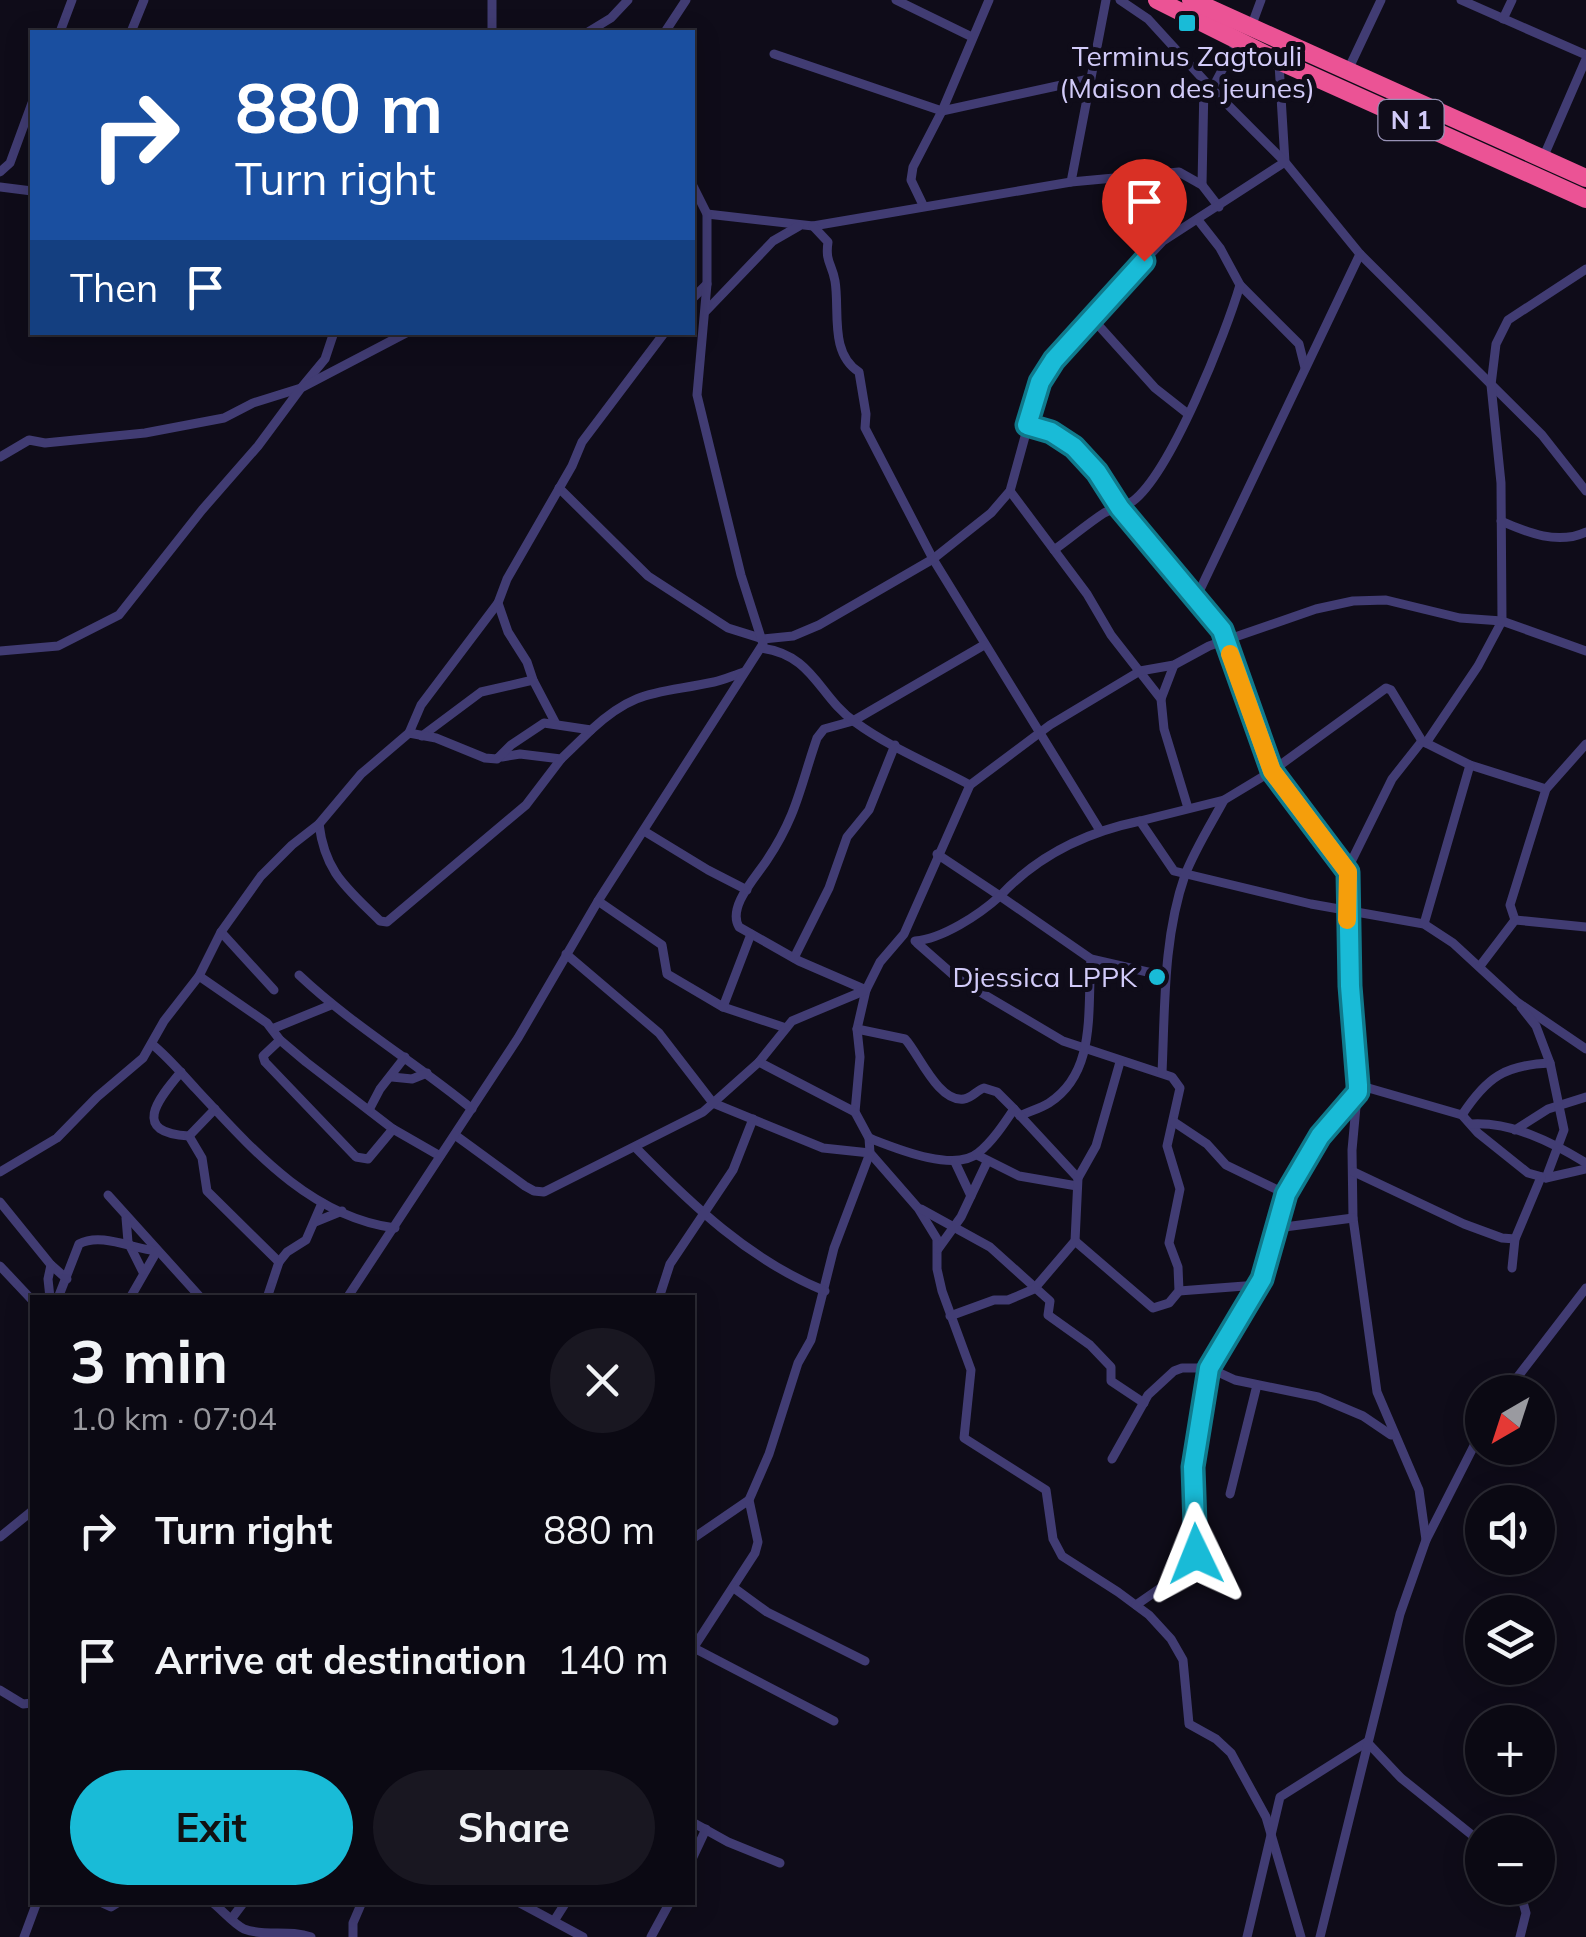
<!DOCTYPE html>
<html lang="en">
<head>
<meta charset="utf-8">
<style>
	body { margin:0; font-family:Mulish,sans-serif; background:#191721; color:#f1f3f6; height:100vh; display:flex; flex-direction:column; font-size:38px; white-space:nowrap }
	* { box-sizing:border-box; margin:0 }
	p { font-size:32px; color:#9a9aa0 }
	.icon { flex:none; width:55px; height:55px; fill:none; stroke:currentColor; stroke-width:2; stroke-linecap:round; stroke-linejoin:round }
	.map { position:relative; flex:1; overflow:hidden }
	.panel { position:absolute; left:30px; top:1295px; width:665px; height:610px; display:flex; flex-direction:column; background:#0b0913; border-radius:0px; box-shadow:0 5px 25px #0003,0 0 0 2px #2b2a33 }
	.panel>* { flex:none }
	.top-card { position:absolute; left:30px; top:30px; width:665px; height:305px; border-radius:0px; box-shadow:0 5px 25px #0003,0 0 0 2px #2b2a33; background:#1a4fa0; color:#fff; overflow:hidden }
	.needle { width:65px; rotate:219deg }
	.tools { position:absolute; left:1465px; top:1375px; display:grid; gap:20px }
	.tools a { display:grid; place-items:center; width:90px; height:90px; border-radius:50%; background:#0b0913; box-shadow:0 5px 25px #0003,0 0 0 2px #2b2a33; font-size:50px }
	.pin { position:absolute; display:grid; place-items:center; width:85px; height:85px; color:#fff; margin:-102px -42px; border-radius:50% 50% 50% 0; rotate:-45deg; box-shadow:0 0 10px #0007 }
	.pin .icon { rotate:45deg }
	.me { position:absolute; width:110px; margin:-55px; rotate:358deg; stroke-linejoin:round; filter:drop-shadow(0 0 8px #0008) }
	.turn { display:flex; align-items:center; gap:35px; height:210px; padding:0 40px; font-size:45px }
	.turn .icon { width:130px; height:130px; stroke-width:2.5 }
	.turn b { display:block; font-size:70px; line-height:85px }
	.then { display:flex; align-items:center; height:95px; padding:0 40px; background:#0003; gap:20px; font-size:38px }
	.round { display:grid; place-items:center; flex:none; width:105px; height:105px; border-radius:52px; background:#191721 }
	.head { display:flex; align-items:center; justify-content:space-between; height:170px; padding:0 40px }
	h1 { font-size:60px; font-weight:700; line-height:75px }
	.primary-button { display:flex; gap:20px; margin-top:auto; padding:20px 40px }
	.primary-button a { flex:1; height:115px; border-radius:60px; background:#19bbd7; color:#111; font-size:40px; font-weight:700; line-height:115px; text-align:center }
	.primary-button a+a { background:#191721; color:#f1f3f6 }
	ul { padding:0; list-style:none }
	li { display:flex; align-items:center; gap:30px; height:130px; padding:0 40px }
	li div { flex:1 }
	li b { display:block; font-size:38px }
	li em { font-style:normal }
	.map>svg:first-child { display:block }
	.lines { fill:none; stroke-linecap:round; stroke-linejoin:round }
	.street { stroke:#413c73; stroke-width:9 }
	.highway { stroke:#eb5395; stroke-width:18 }
	.route-casing { stroke:#107a8c; stroke-width:25 }
	.route { stroke:#19bbd7; stroke-width:18 }
	.slow { stroke:#f59e0b; stroke-width:18 }
	.poi-dot { fill:#19bbd7; stroke:#0f0c19; stroke-width:4 }
	.labels { text-anchor:middle; stroke-width:10; stroke-linejoin:round; paint-order:stroke }
	.shield { fill:#0f0c19; stroke:#9892b6; stroke-width:2.5 }
	.shield-label { font-size:25px; font-weight:bold; fill:#d2cbf9 }
	.poi-label { font-size:28px; fill:#d2cbf9; stroke:#0f0c19 }
</style>
</head>
<body>
<div class="map">
<svg width="1586" height="1937" viewBox="0 0 1586 1937">
	<rect width="100%" height="100%" fill="#0f0c19"/>
	<g class="lines">
		<g class="street">
			<path d="M492 0V32"/>
			<path d="M896 0 972 37"/>
			<path d="M1461 0 1586 55"/>
			<path d="M1503 19 1512 0"/>
			<path d="M1251 27 1261 0"/>
			<path d="M60 32 72 0"/>
			<path d="M131 32 144 0"/>
			<path d="M588 32 611 18 628 0"/>
			<path d="M665 32 686 0"/>
			<path d="M774 54 942 111 1089 79"/>
			<path d="M1279 64 1285 162 1360 254 1542 435 1586 491"/>
			<path d="M1348 70 1381 0"/>
			<path d="M1212 89 1238 40"/>
			<path d="M1543 158 1586 59"/>
			<path d="M0 172 10 163 32 103"/>
			<path d="M1071 182 1106 0"/>
			<path d="M1202 185 1204 83"/>
			<path d="M0 187 32 191"/>
			<path d="M923 205 911 180 913 167 942 111 989 0"/>
			<path d="M707 214 813 226 1071 182 1179 172 1202 185 1219 207"/>
			<path d="M1198 220 1220 248 1240 285 1299 344 1305 368"/>
			<path d="M813 226 828 242C825 262 832 264 835 281 840 310 829 353 859 372L866 414 865 428 933 559 1099 829"/>
			<path d="M692 299 707 284"/>
			<path d="M706 311 773 241 799 226"/>
			<path d="M1091 317 1155 388 1188 414"/>
			<path d="M1027 425 1051 432 1074 447 1097 473 1119 508 1222 629 1272 771 1349 872"/>
			<path d="M0 457 29 440 45 443 145 433 224 418 253 403 301 388 325 359 334 332"/>
			<path d="M559 488 648 576 728 628 763 639 793 636 819 625 933 559 991 513 1010 491 1040 382 1072 337 1163 241 1285 162 1212 89 1148 19 1120 0"/>
			<path d="M1010 491 1087 594 1111 635 1161 699 1164 729 1188 808"/>
			<path d="M1501 521C1528 533 1558 545 1586 532"/>
			<path d="M1054 550C1071 538 1087 524 1104 513 1113 508 1124 507 1133 501 1171 472 1226 333 1240 285"/>
			<path d="M1197 596 1360 254"/>
			<path d="M984 645 853 721 824 729 817 738C800 787 797 815 767 860 756 877 727 907 739 927L799 961 866 990 857 1029 860 1057 855 1112 869 1138 870 1153 918 1208 937 1239V1269L942 1291 971 1370 964 1438 1046 1490 1053 1539 1062 1556 1118 1592 1149 1615 1171 1639 1183 1660 1189 1724 1216 1739 1231 1753 1266 1817 1301 1937"/>
			<path d="M761 648C814 655 818 696 855 722 889 747 933 765 970 785"/>
			<path d="M0 651 58 646 119 615 202 510 258 446 301 388 408 332"/>
			<path d="M1161 699 1174 665"/>
			<path d="M555 722 533 680 527 662 508 632 498 603 507 579 572 466 582 442 665 332"/>
			<path d="M409 733 421 705 498 603"/>
			<path d="M422 736 481 692 533 680"/>
			<path d="M1422 741 1392 779 1352 860 1347 878V909L1358 1085 1352 1150 1353 1218 1377 1392 1419 1490 1426 1540"/>
			<path d="M1426 743 1478 666 1502 621 1501 483 1491 385 1496 344 1508 320 1586 269"/>
			<path d="M502 757 520 754 561 759 591 730"/>
			<path d="M1140 821 1224 800 1272 771 1386 688 1391 690 1422 741 1470 765 1546 789"/>
			<path d="M319 824C325 873 347 888 380 921L387 922 526 805 561 759"/>
			<path d="M644 831 708 870 747 890"/>
			<path d="M937 854 1000 896C1038 855 1087 832 1140 821L1174 871 1311 904 1424 924 1453 943 1517 1002 1586 1049"/>
			<path d="M598 901 662 945 667 974 723 1007 786 1028"/>
			<path d="M1515 920 1510 905 1546 789 1586 744"/>
			<path d="M1515 920 1586 927"/>
			<path d="M1424 924 1470 765"/>
			<path d="M221 932 274 990"/>
			<path d="M915 941C942 939 979 915 1000 896L1091 959 1165 976"/>
			<path d="M917 943 958 979 1063 1041 1172 1077 1180 1088 1167 1146 1180 1189 1169 1243 1178 1267 1179 1291 1169 1303 1153 1308 1075 1241"/>
			<path d="M566 954 659 1033 713 1103 823 1148 870 1153 834 1248 811 1340 798 1363 769 1454 749 1500 758 1542 755 1553 692 1650"/>
			<path d="M794 958 829 888 847 837 869 810 895 745"/>
			<path d="M1480 966 1515 920"/>
			<path d="M299 975C352 1025 416 1063 472 1109"/>
			<path d="M199 976 267 1023 280 1040 306 1062 393 1129 440 1156"/>
			<path d="M723 1007 751 934"/>
			<path d="M272 1029 331 1005"/>
			<path d="M857 1029 905 1039C918 1052 938 1103 964 1099 972 1098 977 1090 984 1088L997 1092 1014 1109"/>
			<path d="M280 1040 263 1056 265 1062 356 1157 368 1159 393 1129"/>
			<path d="M153 1045C169 1058 182 1074 196 1089 251 1148 310 1217 395 1228"/>
			<path d="M759 1062 855 1112"/>
			<path d="M181 1072C157 1100 131 1133 189 1136L215 1109"/>
			<path d="M1162 1073C1165 1008 1163 938 1185 875 1195 849 1211 824 1224 800"/>
			<path d="M392 1077 412 1079 427 1073"/>
			<path d="M1358 1085 1462 1115 1478 1133 1528 1173 1546 1178 1586 1169"/>
			<path d="M369 1110 380 1089 405 1057"/>
			<path d="M1462 1115C1487 1077 1505 1065 1550 1063L1536 1026 1521 1007"/>
			<path d="M1020 1116C1029 1111 1040 1109 1049 1103 1097 1072 1087 1010 1091 959"/>
			<path d="M1174 1122 1207 1144 1226 1165 1286 1194"/>
			<path d="M1472 1124C1512 1122 1552 1142 1586 1163"/>
			<path d="M1515 1130 1548 1109 1586 1097"/>
			<path d="M455 1135 525 1186 534 1191 544 1192 703 1112 759 1062 792 1021 866 990 880 962 904 934 970 785 1050 725 1140 671 1174 665 1209 646 1316 609 1353 601 1386 600 1460 618 1502 621 1586 651"/>
			<path d="M189 1136 202 1158 207 1191 279 1262"/>
			<path d="M869 1138C895 1148 954 1173 978 1153 992 1142 1004 1124 1014 1109L1078 1178"/>
			<path d="M635 1147C692 1205 749 1260 825 1291"/>
			<path d="M977 1155 1019 1176 1077 1186"/>
			<path d="M955 1162 971 1196"/>
			<path d="M0 1172 57 1138 97 1097 143 1058 164 1021 199 976 221 932 261 876 292 845 319 824 361 774 409 733 436 738 485 758 497 759 511 745 544 723 591 730C636 688 658 694 714 682 724 680 734 675 744 672"/>
			<path d="M1354 1172 1464 1224 1502 1238 1515 1239"/>
			<path d="M1546 1178 1564 1130 1550 1063"/>
			<path d="M108 1195 201 1298"/>
			<path d="M0 1202 51 1265 67 1279"/>
			<path d="M921 1209 990 1247 1050 1301 1048 1315 1090 1345 1111 1367V1381L1144 1403"/>
			<path d="M126 1218 128 1242 143 1272"/>
			<path d="M315 1222 342 1211"/>
			<path d="M1277 1228 1353 1218"/>
			<path d="M938 1249 961 1217 987 1162"/>
			<path d="M0 1266 32 1300"/>
			<path d="M1512 1268 1515 1239 1541 1177"/>
			<path d="M1179 1291 1258 1285"/>
			<path d="M50 1298 48 1279 51 1265"/>
			<path d="M58 1298 79 1244C101 1232 133 1249 157 1251L130 1298"/>
			<path d="M267 1298 279 1262 287 1252 306 1240 322 1203"/>
			<path d="M347 1298 518 1038 598 901 763 644 741 575 697 395 707 284V214L692 184"/>
			<path d="M659 1298 670 1264 733 1170 753 1119"/>
			<path d="M950 1316 994 1300H1008L1034 1289 1075 1241 1078 1178 1096 1146 1120 1062"/>
			<path d="M1506 1392 1586 1288"/>
			<path d="M1112 1459 1148 1395 1174 1371 1182 1368H1209L1235 1380 1318 1397 1363 1416 1391 1435"/>
			<path d="M1230 1494 1257 1385"/>
			<path d="M0 1537 32 1511"/>
			<path d="M692 1539 749 1500"/>
			<path d="M734 1588 767 1612 865 1661"/>
			<path d="M1136 1605 1195 1564 1193 1467 1209 1368 1262 1279 1286 1194 1321 1136 1358 1092"/>
			<path d="M692 1647 834 1721"/>
			<path d="M0 1690 23 1704 32 1703"/>
			<path d="M692 1822 728 1842 780 1863"/>
			<path d="M692 1859 706 1829"/>
			<path d="M1519 1888 1526 1913 1520 1937"/>
			<path d="M100 1902 111 1907 119 1902"/>
			<path d="M212 1902C222 1910 234 1924 244 1929 266 1937 289 1929 311 1937"/>
			<path d="M518 1902 583 1937"/>
			<path d="M232 1918 244 1902"/>
			<path d="M554 1921 566 1902"/>
			<path d="M24 1937 37 1902"/>
			<path d="M353 1937V1923L362 1902"/>
			<path d="M651 1937 670 1902"/>
			<path d="M1247 1937 1280 1797 1367 1742 1401 1778 1482 1843"/>
			<path d="M1320 1937 1400 1614 1426 1540 1482 1430"/>
		</g>
		<g class="highway">
			<path d="M1157 0 1279 61 1586 199"/>
			<path d="M1191 0 1586 178"/>
		</g>
	</g>
	<g class="lines">
		<g class="route-casing">
			<path id="route" d="M1144 261 1054 360 1040 382 1027 425 1051 432 1074 447 1097 472 1120 508 1222 630 1272 771 1348 872 1350 986 1358 1085V1092L1320 1136 1286 1194 1262 1279 1209 1368 1193 1467 1196 1554"/>
		</g>
		<use href="#route" class="route"/>
		<path class="slow" d="M1230 654 1272 771 1348 872 1347 920"/>
	</g>
	<g class="poi-dot">
		<rect x="1177" y="13" width="20" height="20" rx="5"/>
		<circle cx="1157" cy="977" r="10"/>
	</g>
	<g class="labels">
		<rect class="shield" x="1378.5" y="100" width="65" height="40" rx="8"/>
		<g class="shield-label">
			<text x="1411" y="129">N 1</text>
		</g>
		<g class="poi-label">
			<text x="1187" y="66">Terminus Zagtouli<tspan x="1187" dy="32">(Maison des jeunes)</tspan></text>
			<text x="1137" y="987" text-anchor="end">Djessica LPPK</text>
		</g>
	</g>
</svg>
<div class="tools">
<a><svg class="needle" viewBox="-14 -14 28 28"><path d="M0-13l5 13h-10z" fill="#e53935"/><path d="M0 13l5-13h-10z" fill="#9a9aa0"/></svg></a>
<a><svg class="icon" aria-label="sound" viewBox="0 0 24 24"><path d="M4 9h4l5-4v14l-5-4H4zM17 9q2 3 0 6"/></svg></a>
<a><svg class="icon" aria-label="layers" viewBox="0 0 24 24"><path d="M12 4l9 5-9 5-9-5zM3 14l9 5 9-5"/></svg></a>
<a>+</a>
<a>−</a>
</div>
<div class="pin" style="left:1144px;top:261px;background:#d93025"><svg class="icon" aria-label="arrive" viewBox="0 0 24 24"><path d="M6 21V4h12l-3 4 3 4H6"/></svg></div>
<svg class="me" style="left:1196px;top:1554px" viewBox="-20 -20 40 40"><path d="M0-17L14 15 0 8-14 15z" fill="#19bbd7" stroke="#fff" stroke-width="4"/></svg>
<div class="top-card">
<div class="turn"><svg class="icon" aria-label="right" viewBox="0 0 24 24"><path d="M7 20v-9h11M14 6l5 5-5 5"/></svg><div><b>880 m</b>Turn right</div></div>
<div class="then">Then<svg class="icon" aria-label="arrive" viewBox="0 0 24 24"><path d="M6 21V4h12l-3 4 3 4H6"/></svg></div>
</div>
<section class="panel">
<div class="head"><div><h1>3 min</h1><p>1.0 km · 07:04</p></div><a class="round"><svg class="icon" aria-label="close" viewBox="0 0 24 24"><path d="M6 6l12 12M18 6L6 18"/></svg></a></div>
<ul>
<li><svg class="icon" aria-label="right" viewBox="0 0 24 24"><path d="M7 20v-9h11M14 6l5 5-5 5"/></svg><div><b>Turn right</b></div><em>880 m</em></li>
<li><svg class="icon" aria-label="arrive" viewBox="0 0 24 24"><path d="M6 21V4h12l-3 4 3 4H6"/></svg><div><b>Arrive at destination</b></div><em>140 m</em></li>
</ul>
<div class="primary-button"><a>Exit</a><a>Share</a></div>
</section>
</div>
</body>
</html>
